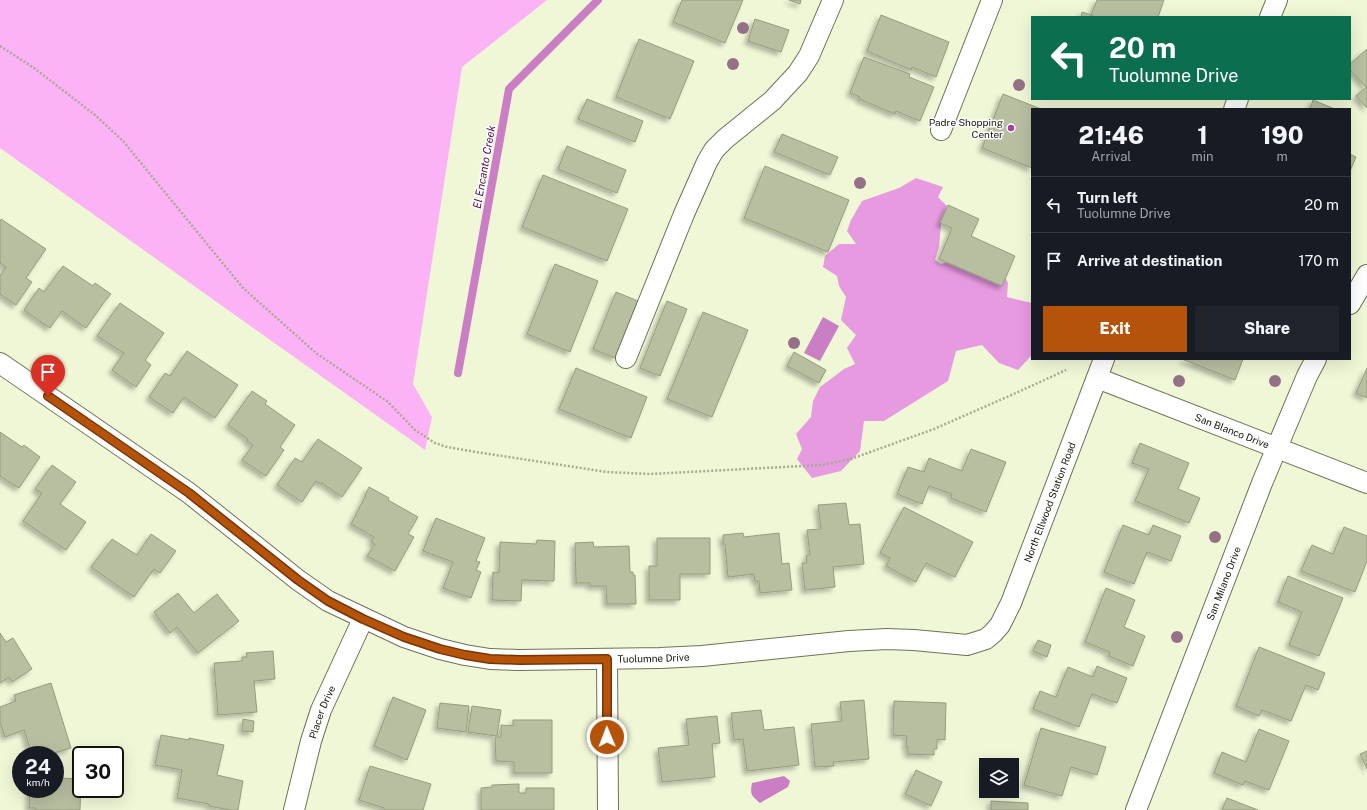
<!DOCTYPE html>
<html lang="en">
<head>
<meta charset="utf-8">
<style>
	body { margin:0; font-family:"Public Sans",sans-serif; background:#20242c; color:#f1f3f6; height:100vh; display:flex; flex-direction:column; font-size:15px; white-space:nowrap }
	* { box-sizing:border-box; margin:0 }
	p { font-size:13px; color:#9ea1a6 }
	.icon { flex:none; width:22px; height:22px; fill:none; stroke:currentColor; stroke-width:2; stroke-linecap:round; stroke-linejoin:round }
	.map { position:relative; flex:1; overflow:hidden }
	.sheet { position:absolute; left:1031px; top:108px; width:320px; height:252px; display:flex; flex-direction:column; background:#171b24; border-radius:0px; box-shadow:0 4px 16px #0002 }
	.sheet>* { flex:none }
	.top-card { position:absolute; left:1031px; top:16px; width:320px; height:84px; border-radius:0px; box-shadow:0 4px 16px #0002; background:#0b6e4f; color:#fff; overflow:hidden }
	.controls { position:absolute; left:979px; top:758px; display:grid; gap:8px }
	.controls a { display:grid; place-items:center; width:40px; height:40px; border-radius:0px; background:#171b24; box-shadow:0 4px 16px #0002; font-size:20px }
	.speed { position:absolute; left:12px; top:746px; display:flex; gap:8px; font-size:20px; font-weight:700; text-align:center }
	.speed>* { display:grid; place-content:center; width:52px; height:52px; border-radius:50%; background:#171b24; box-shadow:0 4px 16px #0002; line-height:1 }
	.speed small { font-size:10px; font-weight:400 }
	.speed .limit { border:2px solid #111; border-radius:6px; background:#fff; color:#111 }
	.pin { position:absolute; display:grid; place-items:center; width:34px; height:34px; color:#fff; margin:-41px -17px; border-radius:50% 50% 50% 0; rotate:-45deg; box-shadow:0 0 4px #0007 }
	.pin .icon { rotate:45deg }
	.me { position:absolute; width:44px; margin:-22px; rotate:359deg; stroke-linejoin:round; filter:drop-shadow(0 0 3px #0008) }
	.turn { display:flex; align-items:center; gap:14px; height:84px; padding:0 12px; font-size:18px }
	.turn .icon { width:52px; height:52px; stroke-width:2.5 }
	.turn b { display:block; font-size:28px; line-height:34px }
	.eta { display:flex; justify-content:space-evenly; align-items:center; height:68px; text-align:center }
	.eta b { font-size:24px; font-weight:800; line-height:28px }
	.primary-button { display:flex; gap:8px; margin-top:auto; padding:8px 12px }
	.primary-button a { flex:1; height:46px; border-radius:0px; background:#b45309; color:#fff; font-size:16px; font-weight:800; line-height:46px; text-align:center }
	.primary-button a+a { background:#20242c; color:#f1f3f6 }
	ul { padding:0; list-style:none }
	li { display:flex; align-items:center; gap:12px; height:56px; padding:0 12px; border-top:1px solid #363941 }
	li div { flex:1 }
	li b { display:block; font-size:15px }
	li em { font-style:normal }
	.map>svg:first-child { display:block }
	.green { fill:#fcb3f5 }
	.forest { fill:#e69ae0 }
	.water { fill:#ca7fc4 }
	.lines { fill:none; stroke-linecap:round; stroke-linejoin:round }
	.stream { stroke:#ca7fc4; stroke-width:8 }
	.building { fill:#b8bea0; stroke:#969d7f; filter:url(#shadow) }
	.street-casing { stroke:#6d7357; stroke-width:22 }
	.path { stroke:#a6ab92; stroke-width:2.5; stroke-dasharray:2 2; stroke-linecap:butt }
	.street { stroke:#fff; stroke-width:20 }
	.tree { fill:#957188 }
	.route-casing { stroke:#753606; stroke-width:10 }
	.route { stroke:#b45309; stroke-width:7 }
	.poi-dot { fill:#a840a3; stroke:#fff; stroke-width:1.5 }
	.labels { text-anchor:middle; stroke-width:3; stroke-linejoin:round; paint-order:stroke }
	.poi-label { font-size:10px; fill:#15170c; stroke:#fff; text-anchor:end }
	.street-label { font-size:10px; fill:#15170c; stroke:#fff }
	.water-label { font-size:11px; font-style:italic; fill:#4c064a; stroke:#fff }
</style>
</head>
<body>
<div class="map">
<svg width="1367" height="810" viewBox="0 0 1367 810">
	<defs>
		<filter id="shadow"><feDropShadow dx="-3.5" dy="3.5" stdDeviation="2" flood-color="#0004"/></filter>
	</defs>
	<rect width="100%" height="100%" fill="#f0f7d7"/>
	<path class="green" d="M0 0H547L462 67 413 384 432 417 425 450 0 148Z"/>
	<path class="forest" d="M916 178 943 187 938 197 947 206 941 225 939 247 935 260 941 264 960 258 1001 269 1008 283 1007 297 1032 303V355L1018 370 999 363 982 345 956 351 948 381 884 421H864L860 451 841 471 812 478 797 459 802 449 796 434 811 417 813 401 820 387 844 369 855 364 847 348 856 335 841 320 846 297 839 286 837 276 823 267 825 256 839 244H856L847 231 851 220 862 201 899 188Z"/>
	<g class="water">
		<path d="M823 317 839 326 820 361 804 353Z"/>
		<path d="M784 776 790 781 788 787 760 803C751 795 750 795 752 783Z"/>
	</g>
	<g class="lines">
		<path class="stream" d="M458 373 509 89 598 0"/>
	</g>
	<g class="building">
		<path d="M682 0H743L725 43 673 22Z"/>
		<path d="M789 0H801L800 4Z"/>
		<path d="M1097 0H1164L1158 17H1095L1091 15Z"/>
		<path d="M1082 12 1091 15 1095 17H1081Z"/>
		<path d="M881 15 949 42 936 77 912 67 911 70 867 51Z"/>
		<path d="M755 19 789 30 781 52 748 41Z"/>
		<path d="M639 39 694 61 670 119 616 97Z"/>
		<path d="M1367 49V108L1356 96 1366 87 1350 70V64Z"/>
		<path d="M864 57 910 74 909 77 934 87 920 121 896 111 895 114 859 99 860 97 850 93Z"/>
		<path d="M1003 94 1041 109H1032V168L982 148Z"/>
		<path d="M587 99 643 121 635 142 578 119Z"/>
		<path d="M1313 100 1335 109H1310Z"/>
		<path d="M782 134 838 157 830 175 774 152Z"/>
		<path d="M567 146 626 170 617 193 558 169Z"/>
		<path d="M1350 154 1356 157 1350 171Z"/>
		<path d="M765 166 849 200 828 252 744 218Z"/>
		<path d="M543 175 628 209 607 261 522 227Z"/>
		<path d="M948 205 979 219 971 236 1015 256 1002 286 939 259 952 228 940 223Z"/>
		<path d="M1 219 46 249 26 278 32 282 16 305 0 294V276L6 267 0 263V221Z"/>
		<path d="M555 264 598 281 570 352 527 334Z"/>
		<path d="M63 266 93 286 95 283 111 294 107 299V298L86 328 62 311 50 328 24 310 39 288 44 292Z"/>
		<path d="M616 292 638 301 615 358 593 349Z"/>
		<path d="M667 301 687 309 660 376 640 368Z"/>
		<path d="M120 303 164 333 145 360 151 365 136 387 112 370 124 353 97 336Z"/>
		<path d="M703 312 748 330 712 417 667 399Z"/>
		<path d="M187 351 238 385 215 418 184 397 173 413 149 397 165 373 170 376Z"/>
		<path d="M794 352 826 370 819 383 787 366Z"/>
		<path d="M1182 359H1243L1235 380Z"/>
		<path d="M576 368 647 397 631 438 559 409Z"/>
		<path d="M1367 368V398L1356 393Z"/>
		<path d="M252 391 267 401 265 404 295 425 280 447 284 450 266 476 242 460 253 445 247 441 248 439 228 425Z"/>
		<path d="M0 432 22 447 24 445 40 457 19 488 0 476Z"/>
		<path d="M318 439 362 468 342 497 322 483 321 484 316 481 302 502 277 485 295 458 302 462Z"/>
		<path d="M1140 443 1189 463 1178 489 1200 498 1189 523 1135 501 1149 469 1132 463Z"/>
		<path d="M971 449 1006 462 986 512 951 498 952 494 929 486 922 504 897 494 908 467 924 472 929 458 962 471Z"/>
		<path d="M52 465 76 482 60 504 86 522 66 550 23 521 42 493 35 489Z"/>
		<path d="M369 487 389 498 388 500 418 517 408 534 414 537 395 571 367 556 375 544 371 542 374 537 351 524 366 495H365Z"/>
		<path d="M846 503 849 525 860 524 864 564 833 567 835 587 805 590 802 563H807L806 556 810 555 807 530 821 529 818 505Z"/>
		<path d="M904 507 973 542 955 577 926 563 916 582 886 566 890 558 880 553Z"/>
		<path d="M436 518 485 538 476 561 480 562 476 570 481 572 471 598 443 588 453 562 423 551Z"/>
		<path d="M1123 525 1149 535 1153 525 1181 536 1171 561 1147 552 1134 584 1104 572Z"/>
		<path d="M1344 527 1367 536V561L1355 592 1301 571 1312 545 1333 554Z"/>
		<path d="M743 533 744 537 779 533 782 564 789 563 792 590 760 593 759 581H755L754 574 728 577 725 544H723V535Z"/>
		<path d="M151 534 176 551 160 573 154 569 134 597 91 567 112 539 137 555Z"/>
		<path d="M657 538H710V574H680V600H649V566H657Z"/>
		<path d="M537 540 555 541 554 581 522 580 521 601 492 600 493 572 499 573 500 542 536 544Z"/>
		<path d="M593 542 594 547 629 546 630 572H633V575H635L636 604H607L606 586H590V583H576L575 543Z"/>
		<path d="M1288 576 1343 598 1319 656 1289 645 1302 612 1278 602Z"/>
		<path d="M1106 588 1135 600 1124 627 1145 636 1133 666 1109 656 1110 652 1085 642Z"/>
		<path d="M178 593 194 613 217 594 239 621 198 653 177 627 170 633 154 612Z"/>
		<path d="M0 633 6 642 13 638 32 669 12 682 9 677 0 683Z"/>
		<path d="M1038 640 1051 645 1047 657 1033 651Z"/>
		<path d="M1259 647 1325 673 1318 690 1306 685 1291 721 1262 710 1259 716 1236 706Z"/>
		<path d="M273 651 275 679 254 681 257 712 218 715 214 663 242 661V657H247L246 653Z"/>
		<path d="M1097 666 1127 678 1117 703 1092 694 1079 727 1033 709 1040 691 1056 697 1068 667 1093 677Z"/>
		<path d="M51 683 71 748 48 755H32L24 730 5 737 0 722V707L16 701 14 695Z"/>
		<path d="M393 697 426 710 407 760 374 746Z"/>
		<path d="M864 700 869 759 833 762 834 766 815 767 811 724 842 721 840 702Z"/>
		<path d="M894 701 946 703 945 740 937 739V749H934V755L908 754V747H906L907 736 893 735Z"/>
		<path d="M440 703 469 706 466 732 437 728Z"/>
		<path d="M472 706 501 710 497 736 468 732Z"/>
		<path d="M761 710 764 730 794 727 799 765 747 771 743 739 734 740 731 713Z"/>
		<path d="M717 716 720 743 712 744 715 777 662 782 658 748 689 745 686 719Z"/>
		<path d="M243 719 254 721 253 732 242 731Z"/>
		<path d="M513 720H552V773H514V762L496 761 495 737H501V725L513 726Z"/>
		<path d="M1041 728 1106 747 1097 775 1071 767 1062 796 1024 785Z"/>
		<path d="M1259 729 1289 741 1269 790 1245 781 1243 785 1214 773 1222 752 1246 762Z"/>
		<path d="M161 735 189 740V738L224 745 217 775 243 781 238 810H230L209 806V804L177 798 182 770 155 765Z"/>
		<path d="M1367 751V769L1360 754Z"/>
		<path d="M370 766 431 784 423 810H384V808L359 800Z"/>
		<path d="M916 770 942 782 931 806 905 794Z"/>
		<path d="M60 778 81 779 80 810H35V808H29L30 789H55V782H60Z"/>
		<path d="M519 784V793H526V788H554V810H481V788L492 787V785Z"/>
		<path d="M1227 798 1258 810H1222Z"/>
		<path d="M991 801 1028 803V810H991Z"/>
	</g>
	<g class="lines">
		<g class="street-casing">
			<g id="street">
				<path d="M1270 17 1277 0"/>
				<path d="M1234 109 1238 99"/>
				<path d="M941 130 992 0"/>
				<path d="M1350 304 1367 275"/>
				<path d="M626 358 684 214 707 162 714 150 725 139 772 101 798 73 809 56 833 0"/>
				<path id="s1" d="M0 363 189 493 298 580 328 601 404 637 440 649 465 655 490 659 519 660 660 658 702 656 849 641 887 639 914 640 967 645 986 639 993 633 1000 625 1011 603 1104 359"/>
				<path id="s2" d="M1097 378 1367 483"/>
				<path d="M607 659 608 810"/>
				<path id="s3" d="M294 810 311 741 321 710 363 619"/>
				<path id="s4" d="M1136 810 1262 483 1307 376 1316 359"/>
			</g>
		</g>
		<path class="path" d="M0 46 34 68 95 115 123 141 243 288 316 353 388 402 415 430 435 443 447 447 476 452 607 472 650 474 822 465 851 459 934 429 1016 393 1066 370"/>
		<use href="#street" class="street"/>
	</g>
	<g class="tree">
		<circle cx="743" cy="28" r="6"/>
		<circle cx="733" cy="64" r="6"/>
		<circle cx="1019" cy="85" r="6"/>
		<circle cx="860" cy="183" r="6"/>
		<circle cx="794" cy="343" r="6"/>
		<circle cx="1179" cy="381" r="6"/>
		<circle cx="1275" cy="381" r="6"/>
		<circle cx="1215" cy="537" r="6"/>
		<circle cx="1177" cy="637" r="6"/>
	</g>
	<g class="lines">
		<g class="route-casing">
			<path id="route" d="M48 396 189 493 298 580 328 601 363 619 404 637 440 649 465 655 490 659 520 660 607 659V737"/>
		</g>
		<use href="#route" class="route"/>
	</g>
	<circle class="poi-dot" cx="1011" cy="128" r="4"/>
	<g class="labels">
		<g class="poi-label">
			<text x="1003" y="126">Padre Shopping<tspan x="1003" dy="12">Center</tspan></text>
		</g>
		<g class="street-label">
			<text dy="4" stroke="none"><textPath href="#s2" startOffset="145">San Blanco Drive</textPath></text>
			<text dy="4" stroke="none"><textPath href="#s1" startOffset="1229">North Ellwood Station Road</textPath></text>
			<text dy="4" stroke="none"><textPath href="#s4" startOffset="243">San Milano Drive</textPath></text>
			<text dy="4" stroke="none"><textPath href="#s1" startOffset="742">Tuolumne Drive</textPath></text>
			<text dy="4" stroke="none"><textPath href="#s3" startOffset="102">Placer Drive</textPath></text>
		</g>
		<g class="water-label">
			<text transform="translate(484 167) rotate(-80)" y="4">El Encanto Creek</text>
		</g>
	</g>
</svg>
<div class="controls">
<a><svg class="icon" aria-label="layers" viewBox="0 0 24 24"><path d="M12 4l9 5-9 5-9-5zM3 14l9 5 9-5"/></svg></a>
</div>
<div class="speed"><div>24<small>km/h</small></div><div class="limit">30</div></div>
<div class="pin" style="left:48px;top:396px;background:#d93025"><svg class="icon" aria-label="arrive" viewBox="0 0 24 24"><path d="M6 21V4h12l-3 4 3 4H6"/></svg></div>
<svg class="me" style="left:607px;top:737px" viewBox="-20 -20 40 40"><circle r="17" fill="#b45309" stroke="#fff" stroke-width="3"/><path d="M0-11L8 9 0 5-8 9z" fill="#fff"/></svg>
<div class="top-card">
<div class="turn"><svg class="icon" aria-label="left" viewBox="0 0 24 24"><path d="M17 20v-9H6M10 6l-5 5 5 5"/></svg><div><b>20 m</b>Tuolumne Drive</div></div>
</div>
<section class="sheet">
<div class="eta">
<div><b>21:46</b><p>Arrival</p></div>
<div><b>1</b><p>min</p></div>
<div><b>190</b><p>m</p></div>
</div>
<ul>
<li><svg class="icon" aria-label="left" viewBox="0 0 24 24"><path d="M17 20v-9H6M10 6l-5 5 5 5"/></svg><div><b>Turn left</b><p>Tuolumne Drive</p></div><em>20 m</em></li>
<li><svg class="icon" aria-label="arrive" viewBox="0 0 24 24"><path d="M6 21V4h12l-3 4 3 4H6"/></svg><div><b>Arrive at destination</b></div><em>170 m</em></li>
</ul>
<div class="primary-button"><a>Exit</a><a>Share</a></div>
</section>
</div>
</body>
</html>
